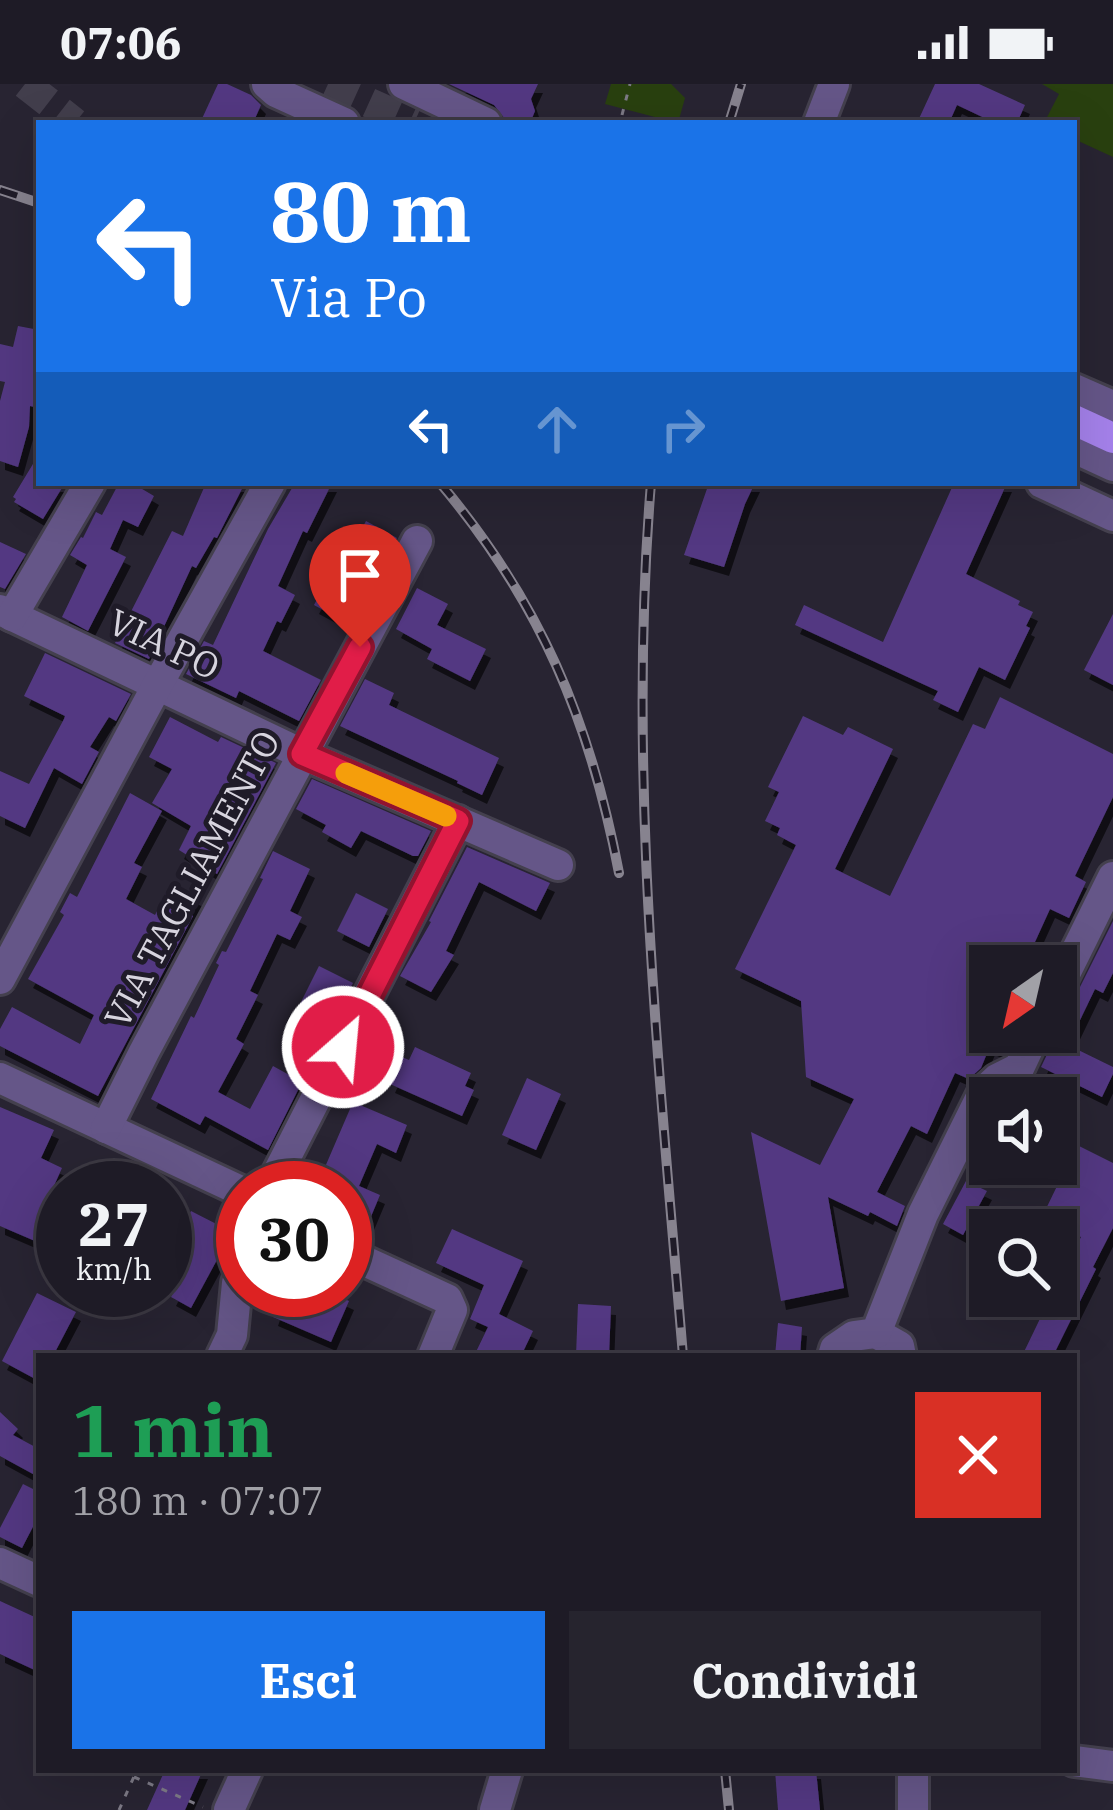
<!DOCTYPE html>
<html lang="it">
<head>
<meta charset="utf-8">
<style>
	body { margin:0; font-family:"IBM Plex Serif",serif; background:#26242e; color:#f1f3f6; height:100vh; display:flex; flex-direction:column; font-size:45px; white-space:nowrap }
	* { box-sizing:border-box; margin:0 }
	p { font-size:39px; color:#a1a1a7 }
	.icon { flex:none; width:66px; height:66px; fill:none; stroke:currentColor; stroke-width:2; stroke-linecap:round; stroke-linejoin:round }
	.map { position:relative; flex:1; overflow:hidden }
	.drawer { position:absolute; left:36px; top:1269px; width:1041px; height:420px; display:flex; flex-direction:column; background:#1e1b26; border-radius:0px; box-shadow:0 12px 48px #0002,0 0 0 3px #3c3943 }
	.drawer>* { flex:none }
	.top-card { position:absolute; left:36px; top:36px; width:1041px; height:366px; border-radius:0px; box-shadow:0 12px 48px #0002,0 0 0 3px #3c3943; background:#1a73e8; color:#fff; overflow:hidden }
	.needle { width:78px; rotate:214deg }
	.fabs { position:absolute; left:969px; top:861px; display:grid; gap:24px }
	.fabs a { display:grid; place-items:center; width:108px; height:108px; border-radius:0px; background:#1e1b26; box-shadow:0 12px 48px #0002,0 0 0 3px #3c3943; font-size:60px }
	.speed { position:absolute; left:36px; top:1077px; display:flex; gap:24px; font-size:60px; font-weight:700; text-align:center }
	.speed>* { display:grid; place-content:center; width:156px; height:156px; border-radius:50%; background:#1e1b26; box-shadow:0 12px 48px #0002,0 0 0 3px #3c3943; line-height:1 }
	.speed small { font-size:30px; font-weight:400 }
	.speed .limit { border:18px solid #d22; background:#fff; color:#111 }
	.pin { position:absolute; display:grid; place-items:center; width:102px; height:102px; color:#fff; margin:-123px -51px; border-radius:50% 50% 50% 0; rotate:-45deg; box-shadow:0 0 12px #0007 }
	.pin .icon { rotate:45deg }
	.me { position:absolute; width:132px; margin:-66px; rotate:27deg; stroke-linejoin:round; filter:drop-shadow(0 0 9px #0008) }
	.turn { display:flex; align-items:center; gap:42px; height:252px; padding:0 36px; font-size:54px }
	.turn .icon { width:156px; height:156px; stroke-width:2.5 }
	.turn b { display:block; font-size:84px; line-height:102px }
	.lanes { display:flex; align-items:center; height:114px; padding:0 36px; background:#0003; justify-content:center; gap:60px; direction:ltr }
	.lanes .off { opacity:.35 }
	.round { display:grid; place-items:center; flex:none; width:126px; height:126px; border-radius:0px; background:#26242e }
	.overview { display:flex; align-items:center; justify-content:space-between; height:204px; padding:0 36px }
	h1 { font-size:72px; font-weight:700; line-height:90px; color:#1e9e55 }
	.primary-button { display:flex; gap:24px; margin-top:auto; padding:24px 36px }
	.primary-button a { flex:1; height:138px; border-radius:0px; background:#1a73e8; color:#fff; font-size:48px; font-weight:700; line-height:138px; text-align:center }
	.primary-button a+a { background:#26242e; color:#f1f3f6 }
	.status { display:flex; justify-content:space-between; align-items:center; height:84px; padding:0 60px; background:#1e1b26; direction:ltr }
	.status svg { height:33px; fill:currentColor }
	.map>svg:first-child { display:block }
	.green { fill:#29400f }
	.building { fill:#533982; filter:url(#shadow) }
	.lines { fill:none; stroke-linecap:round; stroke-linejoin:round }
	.minor-tunnel { stroke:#423e4c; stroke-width:30; stroke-dasharray:30 15; stroke-linecap:butt }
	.major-tunnel { stroke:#423e4c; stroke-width:30; stroke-dasharray:30 15; stroke-linecap:butt }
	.minor-casing { stroke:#44404e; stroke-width:36 }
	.major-casing { stroke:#44404e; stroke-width:36 }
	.path { stroke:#7d7a86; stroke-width:3; stroke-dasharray:6 9; stroke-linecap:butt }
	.minor { stroke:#655688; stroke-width:30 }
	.major { stroke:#a481ea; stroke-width:30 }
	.rail-casing { stroke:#87838f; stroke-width:10 }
	.rail { stroke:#1f1b28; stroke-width:6; stroke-dasharray:18; stroke-linecap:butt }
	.route-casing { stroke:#92132f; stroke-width:30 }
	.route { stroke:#e11d48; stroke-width:21 }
	.slow { stroke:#f59e0b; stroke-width:21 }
	.labels { text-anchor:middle; stroke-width:10; stroke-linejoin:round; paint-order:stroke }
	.street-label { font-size:36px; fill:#d7d4de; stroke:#1f1b28 }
</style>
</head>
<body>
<div class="status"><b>07:06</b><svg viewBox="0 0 49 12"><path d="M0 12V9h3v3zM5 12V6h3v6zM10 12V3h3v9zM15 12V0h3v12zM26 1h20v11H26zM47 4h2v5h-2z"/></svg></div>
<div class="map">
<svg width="1113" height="1726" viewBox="0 0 1113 1726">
	<defs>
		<filter id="shadow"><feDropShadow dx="5" dy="9" stdDeviation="0" flood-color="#0009"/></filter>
	</defs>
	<rect width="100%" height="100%" fill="#282432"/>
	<g class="green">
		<path d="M611 0H671L685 14 678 39 605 20Z"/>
		<path d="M1042 0H1113V73L1074 55V39H1044L1059 10Z"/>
	</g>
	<g class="building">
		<path d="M218 0H227L251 11 261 21 253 39H200Z"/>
		<path d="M449 0H538L531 15 535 27 530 39H513L505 35 494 21Z"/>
		<path d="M935 0H979L1025 21 1017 39H995L957 21 949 39H917Z"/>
		<path d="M18 242 39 246V324L30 322 29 343 18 383 0 377V317L5 298 0 297V260L13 263Z"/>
		<path d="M39 370V399H65L43 435 14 418 16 415 13 413Z"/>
		<path d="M119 399H132L154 412 138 443 123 436 110 465 126 473 88 547 62 533 87 481 70 471 81 453 83 454 96 428 102 431Z"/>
		<path d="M206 399H245L217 454 214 453 196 484 192 482 149 575 115 559 172 447 183 452Z"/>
		<path d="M295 399H332L307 449 303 447 278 502 295 511 281 539 277 537 263 567 321 596 299 637 239 607 236 614 186 590 204 557 213 561 268 445Z"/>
		<path d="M709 399H755L745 420 724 483 684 471Z"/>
		<path d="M954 399H1007L966 490 1020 517 1018 521 1033 528 1026 542 1030 544 1005 596 979 583 958 628 933 616 938 607 795 541 804 521 883 558Z"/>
		<path d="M366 437 397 454 379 488 375 486 349 540 314 521 348 457 354 460Z"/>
		<path d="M0 458 26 470 5 505 0 503Z"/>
		<path d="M417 504 448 520 437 541 486 565 470 597 427 575 432 565 396 545Z"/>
		<path d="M1113 530V601L1084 586Z"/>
		<path d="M45 569 131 610 116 637 109 633 90 663 99 668 82 700 54 684 25 744 0 732V687L29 700 64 635 65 632 24 612Z"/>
		<path d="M365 595 394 609 389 621 499 674 482 711 457 699 458 697 340 642Z"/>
		<path d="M1000 613 1113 670V713L1075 792 1086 798 1069 834 1050 825 1024 882H990V948H1014L1005 969 990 962 981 984 969 995 955 989 927 1050 911 1042 877 1108 905 1122 897 1142 870 1128 868 1132 828 1113 844 1204 781 1217 751 1048 820 1081 854 1015 806 993 801 917 735 885 796 761 777 751 780 744 765 737 779 708 768 703 803 632 843 651 848 643 893 665 835 785 890 812 973 640 985 645Z"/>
		<path d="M170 633 218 658 221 653 276 679 217 790 179 766 191 742 152 719 172 685 149 673Z"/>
		<path d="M312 695 431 747 418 772H413L361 747 351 764 322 748 326 741 296 725Z"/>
		<path d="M130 709 162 727 134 779 142 783 126 815 155 831 171 800 198 814 189 830 193 832 98 1012 0 962V945L12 923 80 960 94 931 28 895 64 831 60 828 70 809 77 813Z"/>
		<path d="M467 763 550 799 536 827 479 798 446 867 454 871 431 908 400 892 431 838 429 837Z"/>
		<path d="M273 767 310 785 290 827 302 833 290 856 277 850 250 907 258 911 236 955 244 960 218 1008 250 1025 273 982 302 998 268 1066 205 1032 200 1041 151 1015 191 932 194 934 219 881 216 879 222 867 226 868 263 795 260 794Z"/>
		<path d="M356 809 388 825 369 863 337 847Z"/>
		<path d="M1113 837V889L1103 909 1095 905 1068 961 1113 983V990L1102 1013 1041 983 1054 956 1056 937 1061 926 1073 917Z"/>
		<path d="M319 882 353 899 320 964 286 948Z"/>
		<path d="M415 963 471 989 465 1002 474 1006 462 1032 390 1000 402 973 409 976Z"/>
		<path d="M527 994 561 1010 536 1066 502 1051Z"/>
		<path d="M353 1018 407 1041 396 1069 377 1060 359 1102 380 1111 367 1142 345 1135V1104H316Z"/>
		<path d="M0 1023 54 1046 41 1074 62 1084 48 1115 55 1119 35 1157 0 1142Z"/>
		<path d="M1077 1061 1113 1079V1144L1093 1183 1096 1185 1053 1272H1022L1051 1212H1056V1203L1081 1153 1042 1133Z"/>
		<path d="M966 1097 987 1107 963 1151 943 1140Z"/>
		<path d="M191 1127 232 1148 191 1224 171 1213 177 1201 165 1194V1177Z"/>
		<path d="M452 1145 523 1177 499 1230 533 1247 521 1272H474L488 1243 470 1235 484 1201 436 1179Z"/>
		<path d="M282 1206H325L349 1217 331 1258 273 1233Z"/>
		<path d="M37 1209 76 1228 53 1272H39V1297L2 1277Z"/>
		<path d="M578 1220 611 1222 609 1272H576Z"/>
		<path d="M778 1239 802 1243 800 1272H775Z"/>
		<path d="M0 1328 18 1345 13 1351 39 1365V1378L33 1390 0 1372Z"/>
		<path d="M23 1400 39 1408V1431L22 1464 0 1453V1444Z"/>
		<path d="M0 1517 39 1535V1588L0 1570Z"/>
		<path d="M165 1686H203L185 1726H147Z"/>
		<path d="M775 1686H816L820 1726H778Z"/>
	</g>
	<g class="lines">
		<path class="minor-tunnel" d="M25 0 75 39"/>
		<path class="major-tunnel" d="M328 0 414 39"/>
		<g class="minor-casing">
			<g id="minor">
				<path d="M267 0 276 8 344 39"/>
				<path d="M404 0 486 39"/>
				<path d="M819 39 834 0"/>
				<path d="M1074 305 1113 322"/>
				<path d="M1074 364 1113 382"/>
				<path d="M1042 399 1113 432"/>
				<path d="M0 526 302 670 558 781"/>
				<path d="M12 532 90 399"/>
				<path d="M0 895 158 600 270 399"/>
				<path d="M1056 908 1113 793"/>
				<path d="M0 994 243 1108"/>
				<path d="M106 1044 144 968 417 457"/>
				<path d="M270 1104 458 737"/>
				<path d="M345 1168 447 1215 452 1226 433 1272"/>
				<path d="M876 1249 899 1262 901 1272"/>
				<path d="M222 1272 232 1251 237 1199 243 1187"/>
				<path d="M833 1272 835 1265 854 1252 876 1249 923 1130 984 1007 997 995 1019 984 1036 948"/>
				<path d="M0 1479 39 1497"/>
				<path d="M1074 1677 1113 1682"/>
				<path d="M229 1726 247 1686"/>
				<path d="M495 1726 507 1686"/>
				<path d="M913 1726V1686"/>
			</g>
		</g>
		<g class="major-casing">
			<path id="major" d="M1074 336 1113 354"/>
		</g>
		<g class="path">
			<path d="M622 31 630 0"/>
			<path d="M134 1693 203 1723"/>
			<path d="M119 1726 137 1686"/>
		</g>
		<use href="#minor" class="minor"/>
		<use href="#major" class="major"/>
		<g class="rail-casing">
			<g id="rail">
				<path d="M729 39 741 0"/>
				<path d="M0 106 39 119"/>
				<path d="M440 399C540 518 590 636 619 789"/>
				<path d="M651 399C627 689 659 982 683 1272"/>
				<path d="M725 1686 729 1726"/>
			</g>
		</g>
		<use href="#rail" class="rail"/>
	</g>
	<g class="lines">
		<g class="route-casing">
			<path id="route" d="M343 963 458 737 302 670 360 563"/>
		</g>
		<use href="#route" class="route"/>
		<path class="slow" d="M346 689 446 732"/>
	</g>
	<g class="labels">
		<g class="street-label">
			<text transform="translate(164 560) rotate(25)" y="13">VIA PO</text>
			<text transform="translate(192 795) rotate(-62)" y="13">VIA TAGLIAMENTO</text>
		</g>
	</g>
</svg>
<div class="fabs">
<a><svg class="needle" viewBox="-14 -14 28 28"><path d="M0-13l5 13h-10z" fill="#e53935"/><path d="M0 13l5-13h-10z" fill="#a1a1a7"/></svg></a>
<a><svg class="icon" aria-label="sound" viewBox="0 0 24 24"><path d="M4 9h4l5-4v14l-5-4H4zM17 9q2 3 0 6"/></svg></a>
<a><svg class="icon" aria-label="search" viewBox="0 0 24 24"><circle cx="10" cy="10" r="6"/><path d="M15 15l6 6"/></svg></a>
</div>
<div class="speed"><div>27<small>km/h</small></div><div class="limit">30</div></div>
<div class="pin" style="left:360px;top:563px;background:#d93025"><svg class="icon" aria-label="arrive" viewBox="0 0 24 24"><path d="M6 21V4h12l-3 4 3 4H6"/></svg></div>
<svg class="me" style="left:343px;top:963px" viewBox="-20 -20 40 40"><circle r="17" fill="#e11d48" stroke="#fff" stroke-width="3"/><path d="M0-11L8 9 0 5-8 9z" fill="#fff"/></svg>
<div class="top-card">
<div class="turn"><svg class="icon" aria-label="left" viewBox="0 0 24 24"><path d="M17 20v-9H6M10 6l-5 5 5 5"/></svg><div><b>80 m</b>Via Po</div></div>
<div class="lanes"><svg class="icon" aria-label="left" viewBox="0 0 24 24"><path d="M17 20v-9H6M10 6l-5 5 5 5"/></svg><svg class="icon off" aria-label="ahead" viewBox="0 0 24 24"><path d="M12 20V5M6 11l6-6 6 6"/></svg><svg class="icon off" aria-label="right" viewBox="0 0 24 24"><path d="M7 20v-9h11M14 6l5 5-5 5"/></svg></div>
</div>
<section class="drawer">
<div class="overview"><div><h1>1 min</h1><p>180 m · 07:07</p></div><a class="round" style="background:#d93025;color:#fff"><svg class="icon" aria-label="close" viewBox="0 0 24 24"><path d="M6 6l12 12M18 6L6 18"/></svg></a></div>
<div class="primary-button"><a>Esci</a><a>Condividi</a></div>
</section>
</div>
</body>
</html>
